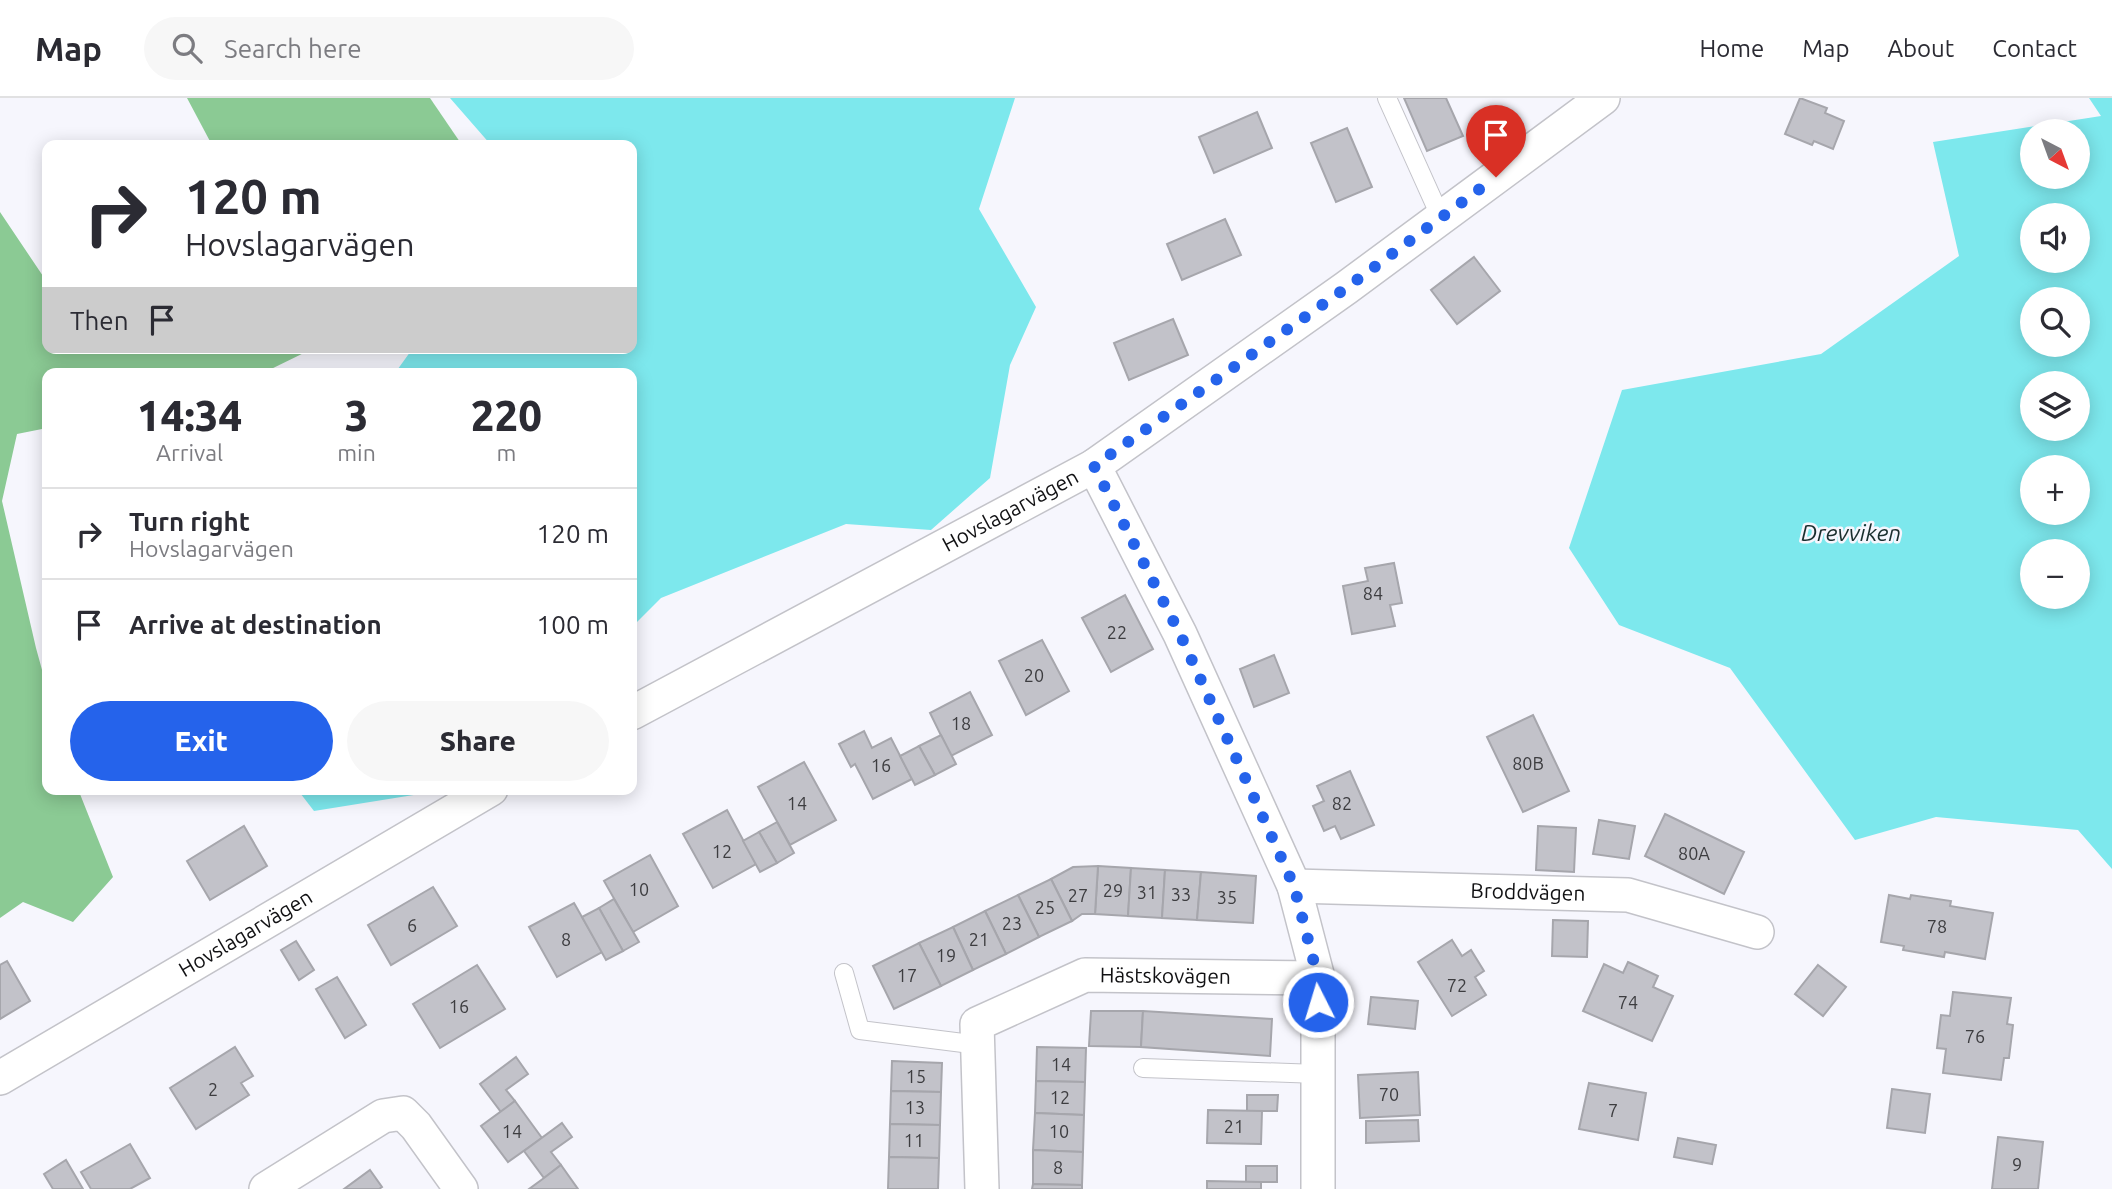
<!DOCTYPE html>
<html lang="en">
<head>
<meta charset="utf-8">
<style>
	body { margin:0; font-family:Ubuntu,sans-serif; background:#f7f7f7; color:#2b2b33; height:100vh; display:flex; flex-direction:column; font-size:26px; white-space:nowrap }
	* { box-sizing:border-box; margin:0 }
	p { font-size:23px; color:#7c7c81 }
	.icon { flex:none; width:38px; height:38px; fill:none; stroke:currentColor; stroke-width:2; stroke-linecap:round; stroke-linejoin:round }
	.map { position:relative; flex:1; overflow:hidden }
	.details { position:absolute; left:42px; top:270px; width:595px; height:427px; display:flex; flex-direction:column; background:#fff; border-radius:14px; box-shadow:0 4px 18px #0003 }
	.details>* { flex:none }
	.banner { position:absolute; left:42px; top:42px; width:595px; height:214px; border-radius:14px; box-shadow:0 4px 18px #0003; background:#fff; color:#2b2b33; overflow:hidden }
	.needle { width:46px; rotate:139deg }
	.buttons { position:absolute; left:2020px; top:21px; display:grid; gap:14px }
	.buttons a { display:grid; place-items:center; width:70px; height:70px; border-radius:50%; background:#fff; box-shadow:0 4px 18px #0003; font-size:35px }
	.pin { position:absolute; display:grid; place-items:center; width:60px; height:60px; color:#fff; margin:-72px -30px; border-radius:50% 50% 50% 0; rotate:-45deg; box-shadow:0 0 7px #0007 }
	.pin .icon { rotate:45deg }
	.me { position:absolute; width:77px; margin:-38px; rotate:355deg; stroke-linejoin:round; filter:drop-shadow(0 0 5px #0008) }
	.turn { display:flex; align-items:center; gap:24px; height:147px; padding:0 28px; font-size:32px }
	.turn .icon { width:91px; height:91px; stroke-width:2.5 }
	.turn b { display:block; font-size:49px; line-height:60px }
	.then { display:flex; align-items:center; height:66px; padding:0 28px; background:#0003; gap:14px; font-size:26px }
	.eta { display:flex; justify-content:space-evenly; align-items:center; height:119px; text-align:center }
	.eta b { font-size:42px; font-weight:800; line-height:49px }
	.action { display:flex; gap:14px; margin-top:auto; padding:14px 28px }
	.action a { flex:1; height:80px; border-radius:42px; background:#2563eb; color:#fff; font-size:28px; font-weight:800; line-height:80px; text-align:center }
	.action a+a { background:#f7f7f7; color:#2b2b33 }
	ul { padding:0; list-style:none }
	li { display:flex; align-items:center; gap:21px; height:91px; padding:0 28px; border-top:2px solid #e1e1e2 }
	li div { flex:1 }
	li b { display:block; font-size:26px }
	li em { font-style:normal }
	header { display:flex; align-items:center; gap:42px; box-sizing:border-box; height:98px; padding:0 35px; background:#fff; border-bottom:2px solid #e1e1e2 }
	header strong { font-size:33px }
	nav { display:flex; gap:38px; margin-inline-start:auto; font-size:24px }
	.search { width:490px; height:63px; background:#f7f7f7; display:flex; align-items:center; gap:18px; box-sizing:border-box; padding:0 24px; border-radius:38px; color:#7c7c81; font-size:26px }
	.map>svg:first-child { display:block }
	.forest { fill:#8bca94 }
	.water { fill:#7de8ed; fill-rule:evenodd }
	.building { fill:#c2c2c9; stroke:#a6a6ac; stroke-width:2 }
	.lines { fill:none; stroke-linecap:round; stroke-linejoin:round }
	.service-casing { stroke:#c3c3c9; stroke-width:20 }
	.minor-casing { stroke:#c3c3c9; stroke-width:36 }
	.service { stroke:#fff; stroke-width:18 }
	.minor { stroke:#fff; stroke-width:33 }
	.route { stroke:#2563eb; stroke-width:12; stroke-dasharray:0 21.6 }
	.labels { text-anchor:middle; stroke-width:5; stroke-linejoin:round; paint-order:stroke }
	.number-label { font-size:18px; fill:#3d3d40 }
	.street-label { font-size:21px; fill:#111113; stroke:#f6f6fd }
	.water-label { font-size:23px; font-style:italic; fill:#192e2e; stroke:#f6f6fd }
</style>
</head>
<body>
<header>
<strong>Map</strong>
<div class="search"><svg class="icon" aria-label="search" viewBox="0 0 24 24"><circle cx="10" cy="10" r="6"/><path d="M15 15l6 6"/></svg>Search here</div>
<nav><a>Home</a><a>Map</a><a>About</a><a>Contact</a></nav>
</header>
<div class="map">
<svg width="2112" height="1091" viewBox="0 0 2112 1091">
	<rect width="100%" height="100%" fill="#f6f6fd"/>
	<g class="forest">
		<path d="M187 0H430L462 47H212Z"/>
		<path d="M0 114 47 184V250H314L263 275H47V330L17 336 2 403 36 550 47 590V691H78L113 779 73 824 23 804 0 820Z"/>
	</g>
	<g class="water">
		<path d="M450 0H1015L979 111 1036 209 1010 267 990 380 931 432 846 426 661 500 632 529V275H395L413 250H632V47H491Z"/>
		<path d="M2089 0H2112V771L2078 732 1936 719 1855 742 1730 570 1619 527 1569 450 1622 292 1821 256 1959 158 1933 44 2101 18ZM2032 33H2077V79H2032ZM2032 117H2077V163H2032ZM2032 201H2077V247H2032ZM2032 285H2077V331H2032ZM2032 369H2077V415H2032ZM2032 453H2077V499H2032Z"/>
		<path d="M297 691H431L426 695 314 713Z"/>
	</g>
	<g class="building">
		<path d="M1404 0H1446L1463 38 1427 53Z"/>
		<path d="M1800 0 1827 10 1825 15 1844 23 1833 51 1814 43 1812 47 1785 36Z"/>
		<path d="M1257 14 1272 50 1214 75 1199 39Z"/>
		<path d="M1347 30 1372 89 1336 104 1311 45Z"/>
		<path d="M1225 121 1241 157 1182 182 1167 146Z"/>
		<path d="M1474 159 1500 193 1457 226 1431 192Z"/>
		<path d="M1173 221 1188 257 1129 282 1114 245Z"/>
		<path d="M1394 465 1402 505 1390 507 1395 528 1352 536 1343 488 1368 483 1365 470Z"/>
		<path d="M1125 497 1153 551 1111 574 1082 520Z"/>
		<path d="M1042 542 1069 593 1026 617 999 563Z"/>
		<path d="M1274 557 1289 595 1254 609 1240 571Z"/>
		<path d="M970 594 992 637 951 658 930 615Z"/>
		<path d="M1533 617 1569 693 1523 714 1487 639Z"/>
		<path d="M864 633 872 650 891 640 912 681 873 701 855 666 851 669 839 646Z"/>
		<path d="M941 637 956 666 935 677 919 648Z"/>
		<path d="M919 648 935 677 915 687 900 658Z"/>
		<path d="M804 664 836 722 790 747 758 689Z"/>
		<path d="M1350 673 1374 727 1341 741 1335 728 1324 733 1313 708 1324 703 1317 688Z"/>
		<path d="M727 712 756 766 713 790 683 736Z"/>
		<path d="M1665 716 1744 754 1724 796 1645 758Z"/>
		<path d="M1599 722 1635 728 1629 761 1593 756Z"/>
		<path d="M777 724 794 755 777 765 759 734Z"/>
		<path d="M244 728 267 768 210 802 187 763Z"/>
		<path d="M1538 728 1576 730 1574 774 1536 772Z"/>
		<path d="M759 734 777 765 760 774 743 743Z"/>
		<path d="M650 757 678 808 633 834 604 783Z"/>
		<path d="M1098 768 1131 770 1128 818 1095 816Z"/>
		<path d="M1098 768 1095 816H1082L1072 823 1051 781 1073 769Z"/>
		<path d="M1131 770 1165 772 1162 820 1128 818Z"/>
		<path d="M1165 772 1201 774 1197 822 1162 820Z"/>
		<path d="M1201 774 1256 778 1253 825 1197 822Z"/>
		<path d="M1051 781 1072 823 1039 839 1018 797Z"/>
		<path d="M433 789 457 828 391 867 368 827Z"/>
		<path d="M1018 797 1039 839 1006 856 985 813Z"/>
		<path d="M1889 797 1910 801 1911 797 1951 803 1950 808 1993 815 1985 861 1945 854 1944 859 1903 852 1904 848 1881 844Z"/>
		<path d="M614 801 639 844 623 853 599 810Z"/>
		<path d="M574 805 602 854 557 879 529 829Z"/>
		<path d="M599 810 623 853 606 862 582 819Z"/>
		<path d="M985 813 1006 856 973 872 953 829Z"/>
		<path d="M1553 822 1588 823 1587 859 1552 858Z"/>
		<path d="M953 829 973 872 941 888 919 845Z"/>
		<path d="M1452 842 1462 858 1471 852 1484 873 1475 879 1486 897 1452 918 1418 864Z"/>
		<path d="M296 843 314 872 299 882 281 852Z"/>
		<path d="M919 845 941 888 894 911 873 868Z"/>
		<path d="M7 863 30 903 0 921V867Z"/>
		<path d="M1628 864 1658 878 1653 889 1673 898 1652 943 1583 913 1604 866 1623 875Z"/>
		<path d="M477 867 505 911 440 950 413 906Z"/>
		<path d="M1818 867 1846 889 1823 918 1795 896Z"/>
		<path d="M337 879 366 927 345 940 316 891Z"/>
		<path d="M1953 894 2011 900 2007 926 2013 927 2009 960H2004L2001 982 1943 975 1946 951 1937 950 1941 917 1950 918Z"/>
		<path d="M1371 899 1418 903 1415 931 1368 926Z"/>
		<path d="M1091 913H1143L1141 949 1089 948Z"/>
		<path d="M1143 913 1272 921 1270 958 1141 949Z"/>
		<path d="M235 949 253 978 241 985 249 997 196 1031 170 990Z"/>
		<path d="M1037 949 1086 950 1085 984 1036 983Z"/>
		<path d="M516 959 528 976 506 992 515 1003 501 1014 480 986Z"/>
		<path d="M892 963 942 965 941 994 891 993Z"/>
		<path d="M1418 974 1420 1017 1360 1020 1358 977Z"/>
		<path d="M1036 983 1085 984 1084 1017 1035 1015Z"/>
		<path d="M1589 985 1646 995 1638 1042 1579 1031Z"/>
		<path d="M1892 991 1930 996 1925 1035 1887 1030Z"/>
		<path d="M891 993 941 994 940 1027 890 1026Z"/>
		<path d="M1247 997H1278L1277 1013H1247Z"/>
		<path d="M515 1003 542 1040 508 1064 481 1028Z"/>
		<path d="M1208 1012 1262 1013 1261 1046 1207 1045Z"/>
		<path d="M1035 1015 1084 1017 1083 1054 1033 1052Z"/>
		<path d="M1418 1022 1419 1043 1366 1045V1023Z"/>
		<path d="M562 1025 572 1039 551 1054 561 1067 544 1080 524 1053Z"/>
		<path d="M890 1026 940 1027 939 1060 889 1059Z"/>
		<path d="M1998 1039 2043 1044 2038 1091H1992Z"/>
		<path d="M1678 1040 1716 1047 1712 1066 1674 1059Z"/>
		<path d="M130 1046 150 1080 130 1091H91L81 1074Z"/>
		<path d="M1033 1052 1083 1054 1082 1087 1033 1086Z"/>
		<path d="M889 1059 939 1060 938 1091H888Z"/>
		<path d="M66 1062 83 1091H53L44 1076Z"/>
		<path d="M561 1067 578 1091H529L544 1080Z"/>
		<rect x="1246" y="1068" width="31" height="16"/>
		<path d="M370 1072 382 1089 379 1091H344Z"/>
		<path d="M1207 1083 1261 1084V1091H1207Z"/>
		<path d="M1033 1086 1082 1087V1091H1032Z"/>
	</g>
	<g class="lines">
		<g class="service-casing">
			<g id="service">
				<path d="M1387 0 1441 120"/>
				<path d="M844 875 860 932 979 947"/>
				<path d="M1143 970 1318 976"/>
			</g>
		</g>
		<g class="minor-casing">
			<g id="minor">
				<path d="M1094 368 1180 536 1294 788 1318 880V1091"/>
				<path id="s1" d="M632 615 1094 368 1346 190 1603 0"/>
				<path id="s2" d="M1294 788 1628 797 1757 834"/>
				<path id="s3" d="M0 980 491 691"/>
				<path d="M266 1091 383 1018 403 1015 416 1028 461 1091"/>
				<path id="s4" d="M982 1091 977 926 1085 877 1318 880"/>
			</g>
		</g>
		<use href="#service" class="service"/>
		<use href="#minor" class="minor"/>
	</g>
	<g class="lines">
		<path class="route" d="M1318 904V880L1294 788 1180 536 1094 368 1346 190 1496 79"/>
	</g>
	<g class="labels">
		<g class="number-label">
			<text x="1373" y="502">84</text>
			<text x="1117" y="541">22</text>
			<text x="1034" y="584">20</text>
			<text x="961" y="632">18</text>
			<text x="1528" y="672">80B</text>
			<text x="881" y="674">16</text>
			<text x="797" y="712">14</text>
			<text x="1342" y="712">82</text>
			<text x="722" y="760">12</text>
			<text x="1694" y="762">80A</text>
			<text x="639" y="798">10</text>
			<text x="1113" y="799">29</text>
			<text x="1147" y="801">31</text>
			<text x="1181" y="803">33</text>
			<text x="1078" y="804">27</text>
			<text x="1227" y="806">35</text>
			<text x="1045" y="816">25</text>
			<text x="1012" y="832">23</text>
			<text x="412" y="834">6</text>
			<text x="1937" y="835">78</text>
			<text x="566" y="848">8</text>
			<text x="979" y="848">21</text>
			<text x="946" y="864">19</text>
			<text x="907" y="884">17</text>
			<text x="1457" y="894">72</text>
			<text x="1628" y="911">74</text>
			<text x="459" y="915">16</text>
			<text x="1975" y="945">76</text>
			<text x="1061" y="973">14</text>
			<text x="916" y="985">15</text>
			<text x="213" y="998">2</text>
			<text x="1389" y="1003">70</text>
			<text x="1060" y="1006">12</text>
			<text x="915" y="1016">13</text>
			<text x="1613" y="1019">7</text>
			<text x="1234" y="1035">21</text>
			<text x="512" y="1040">14</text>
			<text x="1059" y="1040">10</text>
			<text x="914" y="1049">11</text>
			<text x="2017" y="1073">9</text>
			<text x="1058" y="1076">8</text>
		</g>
		<g class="street-label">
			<text dy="7" stroke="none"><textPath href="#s1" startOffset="429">Hovslagarvägen</textPath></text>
			<text dy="7" stroke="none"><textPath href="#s2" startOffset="234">Broddvägen</textPath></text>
			<text dy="7" stroke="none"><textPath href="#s3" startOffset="285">Hovslagarvägen</textPath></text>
			<text dy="7" stroke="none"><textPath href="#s4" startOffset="364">Hästskovägen</textPath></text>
		</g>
		<g class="water-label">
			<text x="1851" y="443">Drevviken</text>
		</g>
	</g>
</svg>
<div class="buttons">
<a><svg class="needle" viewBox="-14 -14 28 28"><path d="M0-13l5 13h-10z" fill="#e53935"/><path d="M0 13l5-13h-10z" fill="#7c7c81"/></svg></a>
<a><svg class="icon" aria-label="sound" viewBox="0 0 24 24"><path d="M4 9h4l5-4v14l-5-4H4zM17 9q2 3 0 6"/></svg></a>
<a><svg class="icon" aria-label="search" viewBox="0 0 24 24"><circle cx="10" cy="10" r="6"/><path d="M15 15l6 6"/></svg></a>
<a><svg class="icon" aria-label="layers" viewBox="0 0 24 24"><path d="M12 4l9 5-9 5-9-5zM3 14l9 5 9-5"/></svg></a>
<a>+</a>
<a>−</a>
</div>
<div class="pin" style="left:1496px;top:79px;background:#d93025"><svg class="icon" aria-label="arrive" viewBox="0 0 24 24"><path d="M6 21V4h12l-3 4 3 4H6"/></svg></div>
<svg class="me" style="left:1318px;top:904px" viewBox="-20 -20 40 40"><circle r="17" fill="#2563eb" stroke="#fff" stroke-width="3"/><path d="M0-11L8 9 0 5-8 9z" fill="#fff"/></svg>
<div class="banner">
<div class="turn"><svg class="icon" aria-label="right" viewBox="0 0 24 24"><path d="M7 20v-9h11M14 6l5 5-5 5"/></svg><div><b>120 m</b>Hovslagarvägen</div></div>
<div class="then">Then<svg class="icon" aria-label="arrive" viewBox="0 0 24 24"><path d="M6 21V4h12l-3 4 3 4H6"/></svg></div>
</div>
<section class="details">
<div class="eta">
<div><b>14:34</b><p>Arrival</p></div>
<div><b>3</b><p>min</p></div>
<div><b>220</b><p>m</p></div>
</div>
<ul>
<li><svg class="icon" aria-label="right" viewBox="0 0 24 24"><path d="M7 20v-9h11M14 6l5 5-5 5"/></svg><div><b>Turn right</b><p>Hovslagarvägen</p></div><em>120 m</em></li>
<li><svg class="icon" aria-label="arrive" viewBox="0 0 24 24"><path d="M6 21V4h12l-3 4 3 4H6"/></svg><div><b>Arrive at destination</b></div><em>100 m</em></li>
</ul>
<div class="action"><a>Exit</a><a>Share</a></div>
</section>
</div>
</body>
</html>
